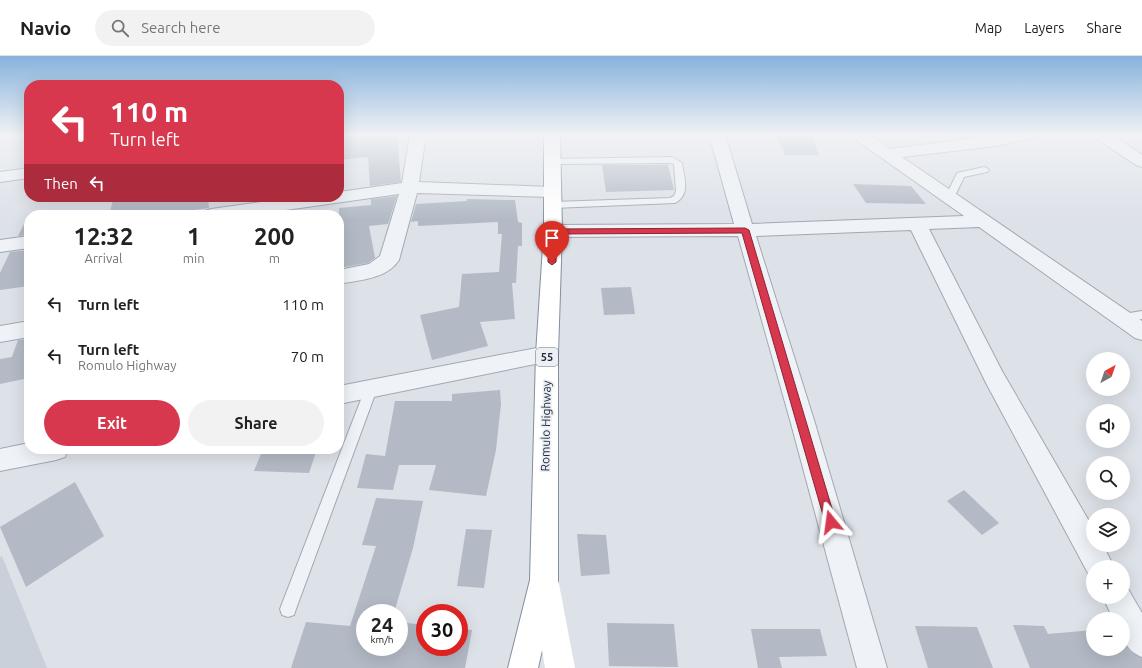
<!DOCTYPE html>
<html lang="en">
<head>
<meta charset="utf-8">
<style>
	body { margin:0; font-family:Ubuntu,sans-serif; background:#f2f2f2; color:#222; height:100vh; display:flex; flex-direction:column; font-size:15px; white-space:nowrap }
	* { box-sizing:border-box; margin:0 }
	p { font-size:13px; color:#767676 }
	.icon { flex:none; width:22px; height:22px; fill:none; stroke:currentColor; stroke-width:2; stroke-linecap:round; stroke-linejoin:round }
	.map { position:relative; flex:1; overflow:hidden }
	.sheet { position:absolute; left:24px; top:154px; width:320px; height:244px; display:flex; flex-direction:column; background:#fff; border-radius:16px; box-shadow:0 4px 16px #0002 }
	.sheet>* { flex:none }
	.guide { position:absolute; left:24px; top:24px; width:320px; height:122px; border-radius:16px; box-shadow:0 4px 16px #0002; background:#d7384e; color:#fff; overflow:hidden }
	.needle { width:26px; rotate:40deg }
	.tools { position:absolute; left:1086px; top:296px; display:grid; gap:8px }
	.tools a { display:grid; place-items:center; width:44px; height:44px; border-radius:50%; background:#fff; box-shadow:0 4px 16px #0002; font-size:20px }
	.speed { position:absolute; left:356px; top:548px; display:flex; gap:8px; font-size:20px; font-weight:700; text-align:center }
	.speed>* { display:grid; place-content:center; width:52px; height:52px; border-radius:50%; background:#fff; box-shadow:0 4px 16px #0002; line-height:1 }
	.speed small { font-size:10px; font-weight:400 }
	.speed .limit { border:6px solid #d22; background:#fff; color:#111 }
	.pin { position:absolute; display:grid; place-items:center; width:34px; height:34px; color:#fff; margin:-41px -17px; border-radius:50% 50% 50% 0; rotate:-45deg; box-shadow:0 0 4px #0007 }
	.pin .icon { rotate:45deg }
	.me { position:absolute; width:44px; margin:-22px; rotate:344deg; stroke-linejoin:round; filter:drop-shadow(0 0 3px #0008) }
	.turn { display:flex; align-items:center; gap:14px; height:84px; padding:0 20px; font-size:18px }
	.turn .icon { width:52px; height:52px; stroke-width:2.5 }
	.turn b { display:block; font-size:28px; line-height:34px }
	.then { display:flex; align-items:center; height:38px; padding:0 20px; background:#0003; gap:8px; font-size:15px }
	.eta { display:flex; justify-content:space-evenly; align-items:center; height:68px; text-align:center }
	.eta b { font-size:24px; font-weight:700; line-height:28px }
	.primary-button { display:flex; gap:8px; margin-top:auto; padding:8px 20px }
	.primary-button a { flex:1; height:46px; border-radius:24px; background:#d7384e; color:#fff; font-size:16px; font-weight:700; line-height:46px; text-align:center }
	.primary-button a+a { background:#f2f2f2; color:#222 }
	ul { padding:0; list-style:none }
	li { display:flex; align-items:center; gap:12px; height:52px; padding:0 20px }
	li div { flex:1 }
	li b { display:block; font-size:15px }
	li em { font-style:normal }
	header { display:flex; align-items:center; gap:24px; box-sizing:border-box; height:56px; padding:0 20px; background:#fff; border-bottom:1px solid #e0e0e0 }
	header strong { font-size:19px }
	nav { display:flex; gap:22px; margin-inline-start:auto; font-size:14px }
	.search { width:280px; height:36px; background:#f2f2f2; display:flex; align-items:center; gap:10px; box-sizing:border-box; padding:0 14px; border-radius:22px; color:#767676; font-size:15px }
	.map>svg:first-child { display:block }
	.built { fill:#cad0da }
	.building { fill:#b3bac5 }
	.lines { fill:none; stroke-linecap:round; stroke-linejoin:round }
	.lane-casing { stroke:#a2a8b2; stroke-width:2 }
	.street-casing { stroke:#a2a8b2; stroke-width:2 }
	.highway-casing { stroke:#838e9f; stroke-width:2 }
	.lane { fill:#eff2f6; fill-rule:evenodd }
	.street { fill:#eff2f6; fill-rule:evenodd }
	.secondary { fill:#fff; fill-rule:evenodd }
	.highway { fill:#fff; fill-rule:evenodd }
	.route { fill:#d7384e; stroke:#8c2433 }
	.labels { text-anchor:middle; stroke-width:3.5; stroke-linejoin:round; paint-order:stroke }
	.shield { fill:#ecf0f5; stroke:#616876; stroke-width:1 }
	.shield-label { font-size:11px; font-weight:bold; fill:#252e3f }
	.street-label { font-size:12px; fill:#252e3f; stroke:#ecf0f5 }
</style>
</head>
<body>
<header>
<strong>Navio</strong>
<div class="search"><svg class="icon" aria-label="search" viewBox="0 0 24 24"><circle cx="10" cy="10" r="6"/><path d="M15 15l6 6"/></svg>Search here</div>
<nav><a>Map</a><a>Layers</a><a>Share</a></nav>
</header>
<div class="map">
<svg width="1142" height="612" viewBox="0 0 1142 612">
	<rect width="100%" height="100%" fill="#dde1e8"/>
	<path class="built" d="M2 500 47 612H0V501Z"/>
	<g class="building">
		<path d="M365 78H397L401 126 370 130 368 101 339 104V82L365 80Z"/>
		<path d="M776 78 811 79 819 99H785Z"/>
		<path d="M602 109H668L674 134 606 136Z"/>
		<path d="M853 128 911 130 926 148 866 147Z"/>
		<path d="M397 140 388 168 369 170 375 202 368 207 339 212V152L371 149V143Z"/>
		<path d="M114 141H208L209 152 160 159H109Z"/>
		<path d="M467 143 515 144 518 166 522 167V190H518L516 227H512L515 263 480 266 488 290 432 304 420 259 459 251 462 218 499 216 502 178H498V166L418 170V165L411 166 416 148 467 145Z"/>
		<path d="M29 158V179L18 180Z"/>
		<path d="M29 194V230L0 234V217L10 196Z"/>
		<path d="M631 231 635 258 604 259 601 232Z"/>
		<path d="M29 283V322L0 328V303L12 301 18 284Z"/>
		<path d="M500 334 501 348 496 394 486 440 429 434 436 409H399L393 434 357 432 366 398 385 400 395 345H452V338Z"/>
		<path d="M263 393H317L309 417 254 415Z"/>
		<path d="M75 426 104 480 26 531 0 471Z"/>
		<path d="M964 434 999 467 982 479 947 445Z"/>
		<path d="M376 442 423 445 413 492 394 557H365V591H399V566L425 569V591H459V573L472 574 465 612H291L306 566 350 570 376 490 362 489Z"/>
		<path d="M466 473 492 474 484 532 457 530Z"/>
		<path d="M577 478 606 479 610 518 581 520Z"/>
		<path d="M607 567 674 568 678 611 609 610Z"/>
		<path d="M1013 569 1044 570 1048 578 1093 574V593H1123V583L1130 595 1142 602V612H1030Z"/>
		<path d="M915 570 977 571 993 612H928Z"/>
		<path d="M751 573H820L827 600 779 601 782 612H758Z"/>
	</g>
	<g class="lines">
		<g class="lane-casing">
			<g id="lane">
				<path d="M672 101 682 107C684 121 691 139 675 147L553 152 548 149 553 146 670 142 674 140 676 135 674 108 670 107 552 108 548 105 549 103Z"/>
				<path d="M984 111 987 112 989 114 987 116 964 121 953 144H947L945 142 957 117Z"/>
				<path d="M1142 255V263L1121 266 1117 265 1115 262 1117 259Z"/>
				<path d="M371 328 375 329 377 333 296 553 294 559 288 561 282 559 280 553 365 333 367 329Z"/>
			</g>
		</g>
		<g class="street-casing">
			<g id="street">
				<path d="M410 78H426L419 126 552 131 558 132 561 136 558 140 552 141 417 137 399 204C387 223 359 224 339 228V214L369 208 380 200 399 138 250 159H202L205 155 211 153 298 141H339V136L402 127Z"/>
				<path d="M709 78H725L752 168 964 160 852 81 850 78H869L890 93 1005 78H1038L1036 81 996 90 902 101 1142 265V284L1135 282 979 171 929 173 1002 315 1093 472V489H1103L1114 511H1093V522L1090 521 986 327 911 174 756 180 814 364 887 612H857L790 364 738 180 553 181 547 179 544 175 547 171 553 169 734 168Z"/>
				<path d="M1092 78H1111L1142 99V111L1136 109 1094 81Z"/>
				<path d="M29 112V122L0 126V116Z"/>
				<path d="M29 180V192L0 196V184Z"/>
				<path d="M29 265V281L0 286V270Z"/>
				<path d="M547 290 555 292 558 298 555 304 339 348V330Z"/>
				<path d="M29 387V393H68L65 401 56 404 0 415V393Z"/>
				<path d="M1123 529 1127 531 1142 557V601C1123 593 1123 581 1123 563H1113L1103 541H1123Z"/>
			</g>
		</g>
		<g class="highway-casing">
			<path id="highway" d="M544 78H560L562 175 558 298V524L538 612H508L530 524 536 298 544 175Z"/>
		</g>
		<use href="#lane" class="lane"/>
		<use href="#street" class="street"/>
		<path class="secondary" d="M545 514 555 518 559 528 575 612H545L531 528 535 518Z"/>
		<use href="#highway" class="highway"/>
	</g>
	<linearGradient id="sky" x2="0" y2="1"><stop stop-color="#87b2dc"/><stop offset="0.48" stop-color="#f0f2f5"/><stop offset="1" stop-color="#f0f2f5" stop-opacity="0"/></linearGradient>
	<rect width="1142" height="164" fill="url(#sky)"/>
	<path class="route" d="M745 172 749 174 836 466 835 470 831 472 827 470 825 466 742 177 557 178 556 206 552 209 548 206 549 175 553 173Z"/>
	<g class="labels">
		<rect class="shield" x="536" y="292" width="22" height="18" rx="3"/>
		<g class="shield-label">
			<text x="547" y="305">55</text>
		</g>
		<g class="street-label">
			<text transform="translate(546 370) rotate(-89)" y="4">Romulo Highway</text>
		</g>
	</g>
</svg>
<div class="tools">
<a><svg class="needle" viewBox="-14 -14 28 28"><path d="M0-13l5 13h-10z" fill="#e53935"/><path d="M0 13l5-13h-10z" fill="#767676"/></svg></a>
<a><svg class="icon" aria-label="sound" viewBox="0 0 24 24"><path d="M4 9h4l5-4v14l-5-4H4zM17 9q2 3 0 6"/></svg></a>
<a><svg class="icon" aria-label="search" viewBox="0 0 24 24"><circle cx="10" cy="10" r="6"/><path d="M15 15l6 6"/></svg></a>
<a><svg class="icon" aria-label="layers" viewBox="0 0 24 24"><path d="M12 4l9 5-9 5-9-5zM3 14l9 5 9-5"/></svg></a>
<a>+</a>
<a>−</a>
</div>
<div class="speed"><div>24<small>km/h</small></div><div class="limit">30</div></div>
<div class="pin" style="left:552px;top:206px;background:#d93025"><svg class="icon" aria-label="arrive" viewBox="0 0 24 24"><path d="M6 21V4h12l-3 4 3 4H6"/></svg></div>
<svg class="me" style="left:831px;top:466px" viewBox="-20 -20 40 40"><path d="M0-17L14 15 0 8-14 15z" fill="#d7384e" stroke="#fff" stroke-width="4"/></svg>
<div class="guide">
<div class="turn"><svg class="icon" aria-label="left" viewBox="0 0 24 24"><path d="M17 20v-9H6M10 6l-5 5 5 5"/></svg><div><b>110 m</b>Turn left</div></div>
<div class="then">Then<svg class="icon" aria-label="left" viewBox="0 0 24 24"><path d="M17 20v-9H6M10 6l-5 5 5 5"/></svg></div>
</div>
<section class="sheet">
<div class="eta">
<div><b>12:32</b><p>Arrival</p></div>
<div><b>1</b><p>min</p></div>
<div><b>200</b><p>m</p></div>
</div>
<ul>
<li><svg class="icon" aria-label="left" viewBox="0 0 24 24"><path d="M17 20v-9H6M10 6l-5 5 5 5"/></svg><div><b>Turn left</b></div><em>110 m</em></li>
<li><svg class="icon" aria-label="left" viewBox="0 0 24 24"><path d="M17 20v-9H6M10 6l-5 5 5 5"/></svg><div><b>Turn left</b><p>Romulo Highway</p></div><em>70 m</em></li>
</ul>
<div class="primary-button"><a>Exit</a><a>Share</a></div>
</section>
</div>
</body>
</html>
